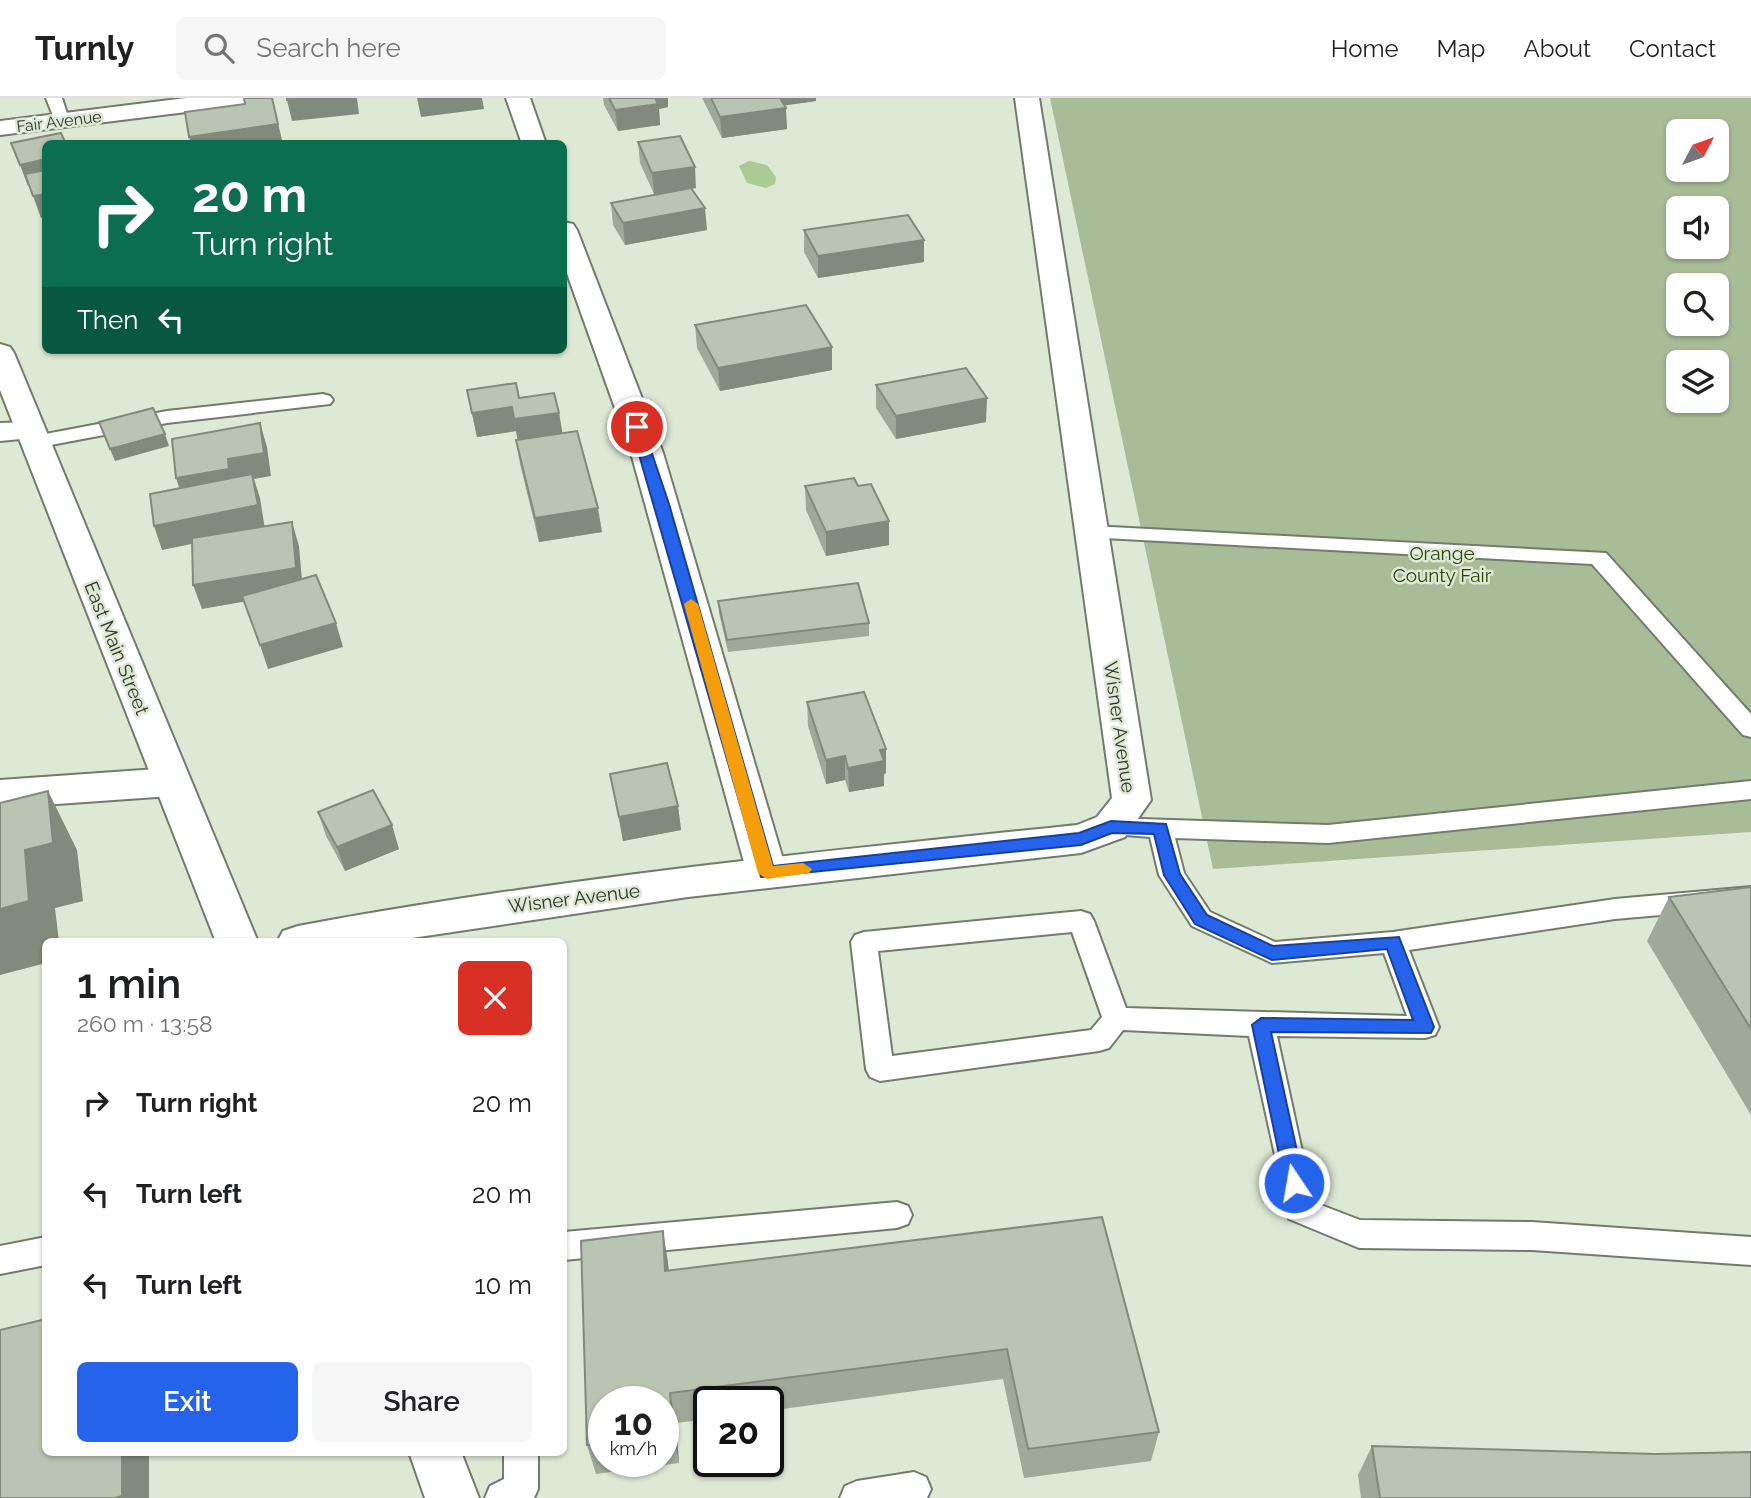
<!DOCTYPE html>
<html lang="en">
<head>
<meta charset="utf-8">
<style>
	body { margin:0; font-family:Raleway,sans-serif; background:#f6f6f6; color:#202124; height:100vh; display:flex; flex-direction:column; font-size:26px; white-space:nowrap }
	* { box-sizing:border-box; margin:0 }
	p { font-size:23px; color:#757577 }
	.icon { flex:none; width:38px; height:38px; fill:none; stroke:currentColor; stroke-width:2; stroke-linecap:round; stroke-linejoin:round }
	.map { position:relative; flex:1; overflow:hidden }
	.drawer { position:absolute; left:42px; top:840px; width:525px; height:518px; display:flex; flex-direction:column; background:#fff; border-radius:10px; box-shadow:0 2px 5px #0004 }
	.drawer>* { flex:none }
	.top-card { position:absolute; left:42px; top:42px; width:525px; height:214px; border-radius:10px; box-shadow:0 2px 5px #0004; background:#0b6e4f; color:#fff; overflow:hidden }
	.needle { width:46px; rotate:49deg }
	.controls { position:absolute; left:1666px; top:21px; display:grid; gap:14px }
	.controls a { display:grid; place-items:center; width:63px; height:63px; border-radius:10px; background:#fff; box-shadow:0 2px 5px #0004; font-size:35px }
	.speed { position:absolute; left:588px; top:1288px; display:flex; gap:14px; font-size:35px; font-weight:700; text-align:center }
	.speed>* { display:grid; place-content:center; width:91px; height:91px; border-radius:50%; background:#fff; box-shadow:0 2px 5px #0004; line-height:1 }
	.speed small { font-size:18px; font-weight:400 }
	.speed .limit { border:4px solid #111; border-radius:10px; background:#fff; color:#111 }
	.pin { position:absolute; display:grid; place-items:center; width:60px; height:60px; color:#fff; margin:-30px; border:4px solid #fff; border-radius:50%; box-shadow:0 2px 7px #0007 }
	.me { position:absolute; width:77px; margin:-38px; rotate:348deg; stroke-linejoin:round; filter:drop-shadow(0 0 5px #0008) }
	.turn { display:flex; align-items:center; gap:24px; height:147px; padding:0 35px; font-size:32px }
	.turn .icon { width:91px; height:91px; stroke-width:2.5 }
	.turn b { display:block; font-size:49px; line-height:60px }
	.then { display:flex; align-items:center; height:66px; padding:0 35px; background:#0003; gap:14px; font-size:26px }
	.round { display:grid; place-items:center; flex:none; width:74px; height:74px; border-radius:10px; background:#f6f6f6 }
	.headline { display:flex; align-items:center; justify-content:space-between; height:119px; padding:0 35px }
	h1 { font-size:42px; font-weight:600; line-height:52px }
	.button { display:flex; gap:14px; margin-top:auto; padding:14px 35px }
	.button a { flex:1; height:80px; border-radius:10px; background:#2563eb; color:#fff; font-size:28px; font-weight:600; line-height:80px; text-align:center }
	.button a+a { background:#f6f6f6; color:#202124 }
	ul { padding:0; list-style:none }
	li { display:flex; align-items:center; gap:21px; height:91px; padding:0 35px }
	li div { flex:1 }
	li b { display:block; font-size:26px }
	li em { font-style:normal }
	header { display:flex; align-items:center; gap:42px; box-sizing:border-box; height:98px; padding:0 35px; background:#fff; border-bottom:2px solid #e0e0e0 }
	header strong { font-size:33px }
	nav { display:flex; gap:38px; margin-inline-start:auto; font-size:24px }
	.search { width:490px; height:63px; background:#f6f6f6; display:flex; align-items:center; gap:18px; box-sizing:border-box; padding:0 24px; border-radius:10px; color:#757577; font-size:26px }
	.map>svg:first-child { display:block }
	.green { fill:#a8bd97; fill-rule:evenodd }
	.water { fill:#accb92 }
	.lines { fill:none; stroke-linecap:round; stroke-linejoin:round }
	.service-casing { stroke:#727c6b; stroke-width:4 }
	.minor-casing { stroke:#727c6b; stroke-width:4 }
	.tertiary-casing { stroke:#727c6b; stroke-width:4 }
	.secondary-casing { stroke:#727c6b; stroke-width:4 }
	.service { fill:#fff; fill-rule:evenodd }
	.minor { fill:#fff; fill-rule:evenodd }
	.tertiary { fill:#fff; fill-rule:evenodd }
	.secondary { fill:#fff; fill-rule:evenodd }
	.wall { fill:#a0a999; fill-rule:evenodd }
	.shaded-wall { fill:#82897d }
	.building { fill:#bac4b2; stroke:#82897d; stroke-width:2 }
	.route { fill:#2563eb; stroke:#184099; stroke-width:2 }
	.slow { fill:#f59e0b }
	.labels { text-anchor:middle; stroke-width:5; stroke-linejoin:round; paint-order:stroke }
	.far-street-label { font-size:16px; fill:#30342c; stroke:#dee9d5 }
	.park-label { font-size:19px; fill:#2a4507; stroke:#dee9d5 }
	.street-label { font-size:19px; fill:#30342c; stroke:#dee9d5 }
</style>
</head>
<body>
<header>
<strong>Turnly</strong>
<div class="search"><svg class="icon" aria-label="search" viewBox="0 0 24 24"><circle cx="10" cy="10" r="6"/><path d="M15 15l6 6"/></svg>Search here</div>
<nav><a>Home</a><a>Map</a><a>About</a><a>Contact</a></nav>
</header>
<div class="map">
<svg width="1751" height="1400" viewBox="0 0 1751 1400">
	<rect width="100%" height="100%" fill="#dee9d5"/>
	<path class="green" d="M1050 0H1751V734L1213 771ZM1678 33H1717V72H1678ZM1678 110H1717V149H1678ZM1678 187H1717V226H1678ZM1678 264H1717V303H1678Z"/>
	<path class="water" d="M749 63 767 67 776 79 775 86 766 90 747 85 739 68Z"/>
	<g class="lines">
		<g class="service-casing">
			<g id="service">
				<path d="M46 0H62L69 22 66 25H56Z"/>
				<path d="M323 296 330 298 333 302 330 306 167 325 35 350 25 344 35 338 167 313Z"/>
				<path d="M1092 428 1606 455 1751 616V639L1743 637 1592 466 1085 439 1082 434Z"/>
				<path d="M1751 683V701L1328 745 1175 740 1184 775 1210 814 1275 844 1393 834 1615 801 1751 789V809L1615 821 1409 852 1439 929 1435 937 1425 940 1277 938 1313 1104 1360 1122 1532 1124 1751 1139V1167L1532 1152 1359 1150 1289 1121 1249 938 1123 932 1109 950 1099 953 880 983 870 979 866 971 851 844 855 837 864 834 1081 813 1090 816 1094 823 1126 910 1407 918 1384 855 1272 865 1192 828 1159 777 1150 739 1102 735 1099 729 1102 723 1111 720 1328 727ZM1072 834 1102 919 1091 932 892 958 878 853Z"/>
				<path d="M897 1104 908 1108 912 1117 908 1126 897 1130 564 1162V1134Z"/>
				<path d="M46 1139V1167L0 1176V1148Z"/>
				<path d="M504 1354H538V1391L534 1400H485L490 1388 504 1381Z"/>
				<path d="M914 1374 926 1379 931 1391 927 1400H840L845 1388 857 1383Z"/>
			</g>
		</g>
		<g class="minor-casing">
			<g id="minor">
				<path d="M186 0H255L251 5 243 7 0 37V23Z"/>
				<path d="M506 0H530L546 46H522Z"/>
				<path d="M564 124 573 126 577 132 663 355 787 775 781 786 767 790 753 786 747 775 631 355 564 167Z"/>
				<path d="M31 324 42 327 46 333 42 339 0 343V325Z"/>
				<path d="M171 670 184 674 190 684 184 694 171 698 0 710V682Z"/>
			</g>
		</g>
		<g class="tertiary-casing">
			<path id="tertiary" d="M1015 0H1039L1151 702 1125 739 1081 755 688 799 385 844H277L283 833 298 828C556 780 816 754 1077 727L1097 719 1112 700Z"/>
		</g>
		<g class="secondary-casing">
			<g id="secondary">
				<path d="M0 246 10 249 14 255 258 844H216L0 292Z"/>
				<path d="M409 1354H461L479 1400H425Z"/>
			</g>
		</g>
		<use href="#service" class="service"/>
		<use href="#minor" class="minor"/>
		<use href="#tertiary" class="tertiary"/>
		<use href="#secondary" class="secondary"/>
	</g>
	<g class="wall">
		<path d="M603 0H668V9L659 11 660 27 618 33 604 7Z"/>
		<path d="M702 0H816V3L784 7 787 31 722 40Z"/>
		<path d="M638 44 696 90 692 91 707 132 625 147 613 127 611 105 667 95 654 96 640 65Z"/>
		<path d="M804 132 924 164 818 180 804 154Z"/>
		<path d="M695 227 832 249V272L720 293 697 250Z"/>
		<path d="M876 287 986 324 896 341 876 310Z"/>
		<path d="M467 292 519 300 559 315 562 335 602 434 539 444 520 366 516 342H518L516 333 477 339Z"/>
		<path d="M805 388 889 447 826 458 806 412Z"/>
		<path d="M718 503 869 525V538L728 554 719 515Z"/>
		<path d="M807 604 886 651V675L884 676V688L849 694 845 682 826 686 808 628Z"/>
		<path d="M610 676 678 708 681 732 623 743Z"/>
		<path d="M318 714 399 751 345 773 326 738Z"/>
		<path d="M1751 789V1017L1647 843 1669 799Z"/>
		<path d="M1102 1119 1159 1334 1151 1363 1024 1380 1003 1281 768 1313V1304H709V1321L676 1325 679 1365 596 1376 587 1347 663 1133 669 1173ZM604 1304H663V1363H604Z"/>
		<path d="M1372 1348 1656 1356 1751 1400H1361L1358 1377Z"/>
	</g>
	<g class="shaded-wall">
		<path d="M272 0 283 46H191L189 39Z"/>
		<path d="M309 0H357L359 16 292 23 287 2Z"/>
		<path d="M417 0H482L484 11 421 19Z"/>
		<path d="M651 0H668V9L659 11 660 27 618 33 615 12Z"/>
		<path d="M780 0H816V3L781 8Z"/>
		<path d="M786 10 787 31 722 40 720 19Z"/>
		<path d="M46 61V85L28 88 20 67Z"/>
		<path d="M695 69 696 90 654 96 652 75Z"/>
		<path d="M46 96V119L41 120 33 98Z"/>
		<path d="M705 110 707 132 625 147 623 125Z"/>
		<path d="M924 142V164L818 180V158Z"/>
		<path d="M832 249V272L720 293 718 270Z"/>
		<path d="M987 300 986 324 896 341V318Z"/>
		<path d="M512 309 516 333 477 339 472 315Z"/>
		<path d="M559 315 563 338 518 345 514 321Z"/>
		<path d="M260 325 267 349 271 378 254 381 260 400 265 431 162 452 154 428 184 404 176 380 228 361Z"/>
		<path d="M165 336 169 348 115 363 110 351Z"/>
		<path d="M598 410 602 434 539 444 535 420Z"/>
		<path d="M889 423V447L826 458V434Z"/>
		<path d="M292 424 299 448 303 493 202 511 193 487Z"/>
		<path d="M336 525 343 549 268 571 260 547Z"/>
		<path d="M886 651V675L884 676V688L849 694 848 670 880 652Z"/>
		<path d="M845 658V682L826 686V662Z"/>
		<path d="M48 693 77 752 83 803 55 810 59 844H46V865L0 877V810L25 752Z"/>
		<path d="M678 708 681 732 623 743 619 719Z"/>
		<path d="M392 727 399 751 345 773 337 749Z"/>
		<path d="M663 1133 668 1165 671 1205 665 1173Z"/>
		<path d="M670 1295 676 1325 679 1365 673 1336Z"/>
		<path d="M122 1354H149V1400H115Z"/>
	</g>
	<g class="building">
		<path d="M244 0H272L278 26 189 39 185 14 245 6Z"/>
		<path d="M287 0H309L287 2Z"/>
		<path d="M609 0H655L658 6 615 12Z"/>
		<path d="M711 0H780L786 10 720 19Z"/>
		<path d="M61 35 66 46H46V61L20 67 11 45Z"/>
		<path d="M680 38 695 69 652 75 638 44Z"/>
		<path d="M46 72V96L33 98 25 76Z"/>
		<path d="M691 90 705 110 623 125 611 105Z"/>
		<path d="M908 117 924 142 818 158 804 132Z"/>
		<path d="M806 207 832 249 718 270 695 227Z"/>
		<path d="M966 270 987 300 896 318 876 287Z"/>
		<path d="M516 285 519 300 554 295 559 315 514 321 512 309 472 315 467 292Z"/>
		<path d="M153 310 165 336 110 351 99 324Z"/>
		<path d="M260 325 264 355 228 361 229 371 176 380 172 341Z"/>
		<path d="M577 333 598 410 535 420 516 342Z"/>
		<path d="M252 376 258 407 154 428 150 396Z"/>
		<path d="M854 380 858 388 871 386 889 423 826 434 805 388Z"/>
		<path d="M292 424 296 470 193 487 192 440Z"/>
		<path d="M316 477 336 525 260 547 242 498Z"/>
		<path d="M858 485 869 525 727 542 718 503Z"/>
		<path d="M864 594 886 651 880 652 884 663 848 670 845 658 826 662 807 604Z"/>
		<path d="M667 665 678 708 619 719 610 676Z"/>
		<path d="M373 692 392 727 337 749 318 714Z"/>
		<path d="M48 693 53 745 25 752 29 803 0 811V705Z"/>
		<path d="M1751 789V931L1669 799Z"/>
		<path d="M1102 1119 1159 1334 1028 1351 1007 1251 670 1295 673 1336 663 1337V1304H604V1345L587 1347 581 1143 663 1133 665 1173Z"/>
		<path d="M46 1221V1354H122V1398L115 1400H0V1232Z"/>
		<path d="M1372 1348 1656 1356 1751 1354V1400H1380Z"/>
	</g>
	<path class="route" d="M633 326 643 329 669 406 773 768 1079 735 1111 723 1166 726 1180 776 1207 817 1273 848 1399 839 1434 929 1431 935 1271 934 1304 1085 1301 1091 1294 1094 1287 1091 1285 1085 1252 927 1261 920 1413 922 1387 851 1272 862 1195 826 1164 777 1154 736 1112 735 1081 747 761 779 631 329Z"/>
	<path class="slow" d="M691 501 698 506 773 768 803 765 812 771 809 775 767 781 758 775 684 506Z"/>
	<g class="labels">
		<g class="far-street-label">
			<text transform="translate(59 23) rotate(-7)" y="6">Fair Avenue</text>
		</g>
		<g class="park-label">
			<text x="1442" y="462">Orange<tspan x="1442" dy="22">County Fair</tspan></text>
		</g>
		<g class="street-label">
			<text transform="translate(117 550) rotate(68)" y="7">East Main Street</text>
			<text transform="translate(1120 629) rotate(82)" y="7">Wisner Avenue</text>
			<text transform="translate(574 800) rotate(-7)" y="7">Wisner Avenue</text>
		</g>
	</g>
</svg>
<div class="controls">
<a><svg class="needle" viewBox="-14 -14 28 28"><path d="M0-13l5 13h-10z" fill="#e53935"/><path d="M0 13l5-13h-10z" fill="#757577"/></svg></a>
<a><svg class="icon" aria-label="sound" viewBox="0 0 24 24"><path d="M4 9h4l5-4v14l-5-4H4zM17 9q2 3 0 6"/></svg></a>
<a><svg class="icon" aria-label="search" viewBox="0 0 24 24"><circle cx="10" cy="10" r="6"/><path d="M15 15l6 6"/></svg></a>
<a><svg class="icon" aria-label="layers" viewBox="0 0 24 24"><path d="M12 4l9 5-9 5-9-5zM3 14l9 5 9-5"/></svg></a>
</div>
<div class="speed"><div>10<small>km/h</small></div><div class="limit">20</div></div>
<div class="pin" style="left:637px;top:329px;background:#d93025"><svg class="icon" aria-label="arrive" viewBox="0 0 24 24"><path d="M6 21V4h12l-3 4 3 4H6"/></svg></div>
<svg class="me" style="left:1294px;top:1085px" viewBox="-20 -20 40 40"><circle r="17" fill="#2563eb" stroke="#fff" stroke-width="3"/><path d="M0-11L8 9 0 5-8 9z" fill="#fff"/></svg>
<div class="top-card">
<div class="turn"><svg class="icon" aria-label="right" viewBox="0 0 24 24"><path d="M7 20v-9h11M14 6l5 5-5 5"/></svg><div><b>20 m</b>Turn right</div></div>
<div class="then">Then<svg class="icon" aria-label="left" viewBox="0 0 24 24"><path d="M17 20v-9H6M10 6l-5 5 5 5"/></svg></div>
</div>
<section class="drawer">
<div class="headline"><div><h1>1 min</h1><p>260 m · 13:58</p></div><a class="round" style="background:#d93025;color:#fff"><svg class="icon" aria-label="close" viewBox="0 0 24 24"><path d="M6 6l12 12M18 6L6 18"/></svg></a></div>
<ul>
<li><svg class="icon" aria-label="right" viewBox="0 0 24 24"><path d="M7 20v-9h11M14 6l5 5-5 5"/></svg><div><b>Turn right</b></div><em>20 m</em></li>
<li><svg class="icon" aria-label="left" viewBox="0 0 24 24"><path d="M17 20v-9H6M10 6l-5 5 5 5"/></svg><div><b>Turn left</b></div><em>20 m</em></li>
<li><svg class="icon" aria-label="left" viewBox="0 0 24 24"><path d="M17 20v-9H6M10 6l-5 5 5 5"/></svg><div><b>Turn left</b></div><em>10 m</em></li>
</ul>
<div class="button"><a>Exit</a><a>Share</a></div>
</section>
</div>
</body>
</html>
